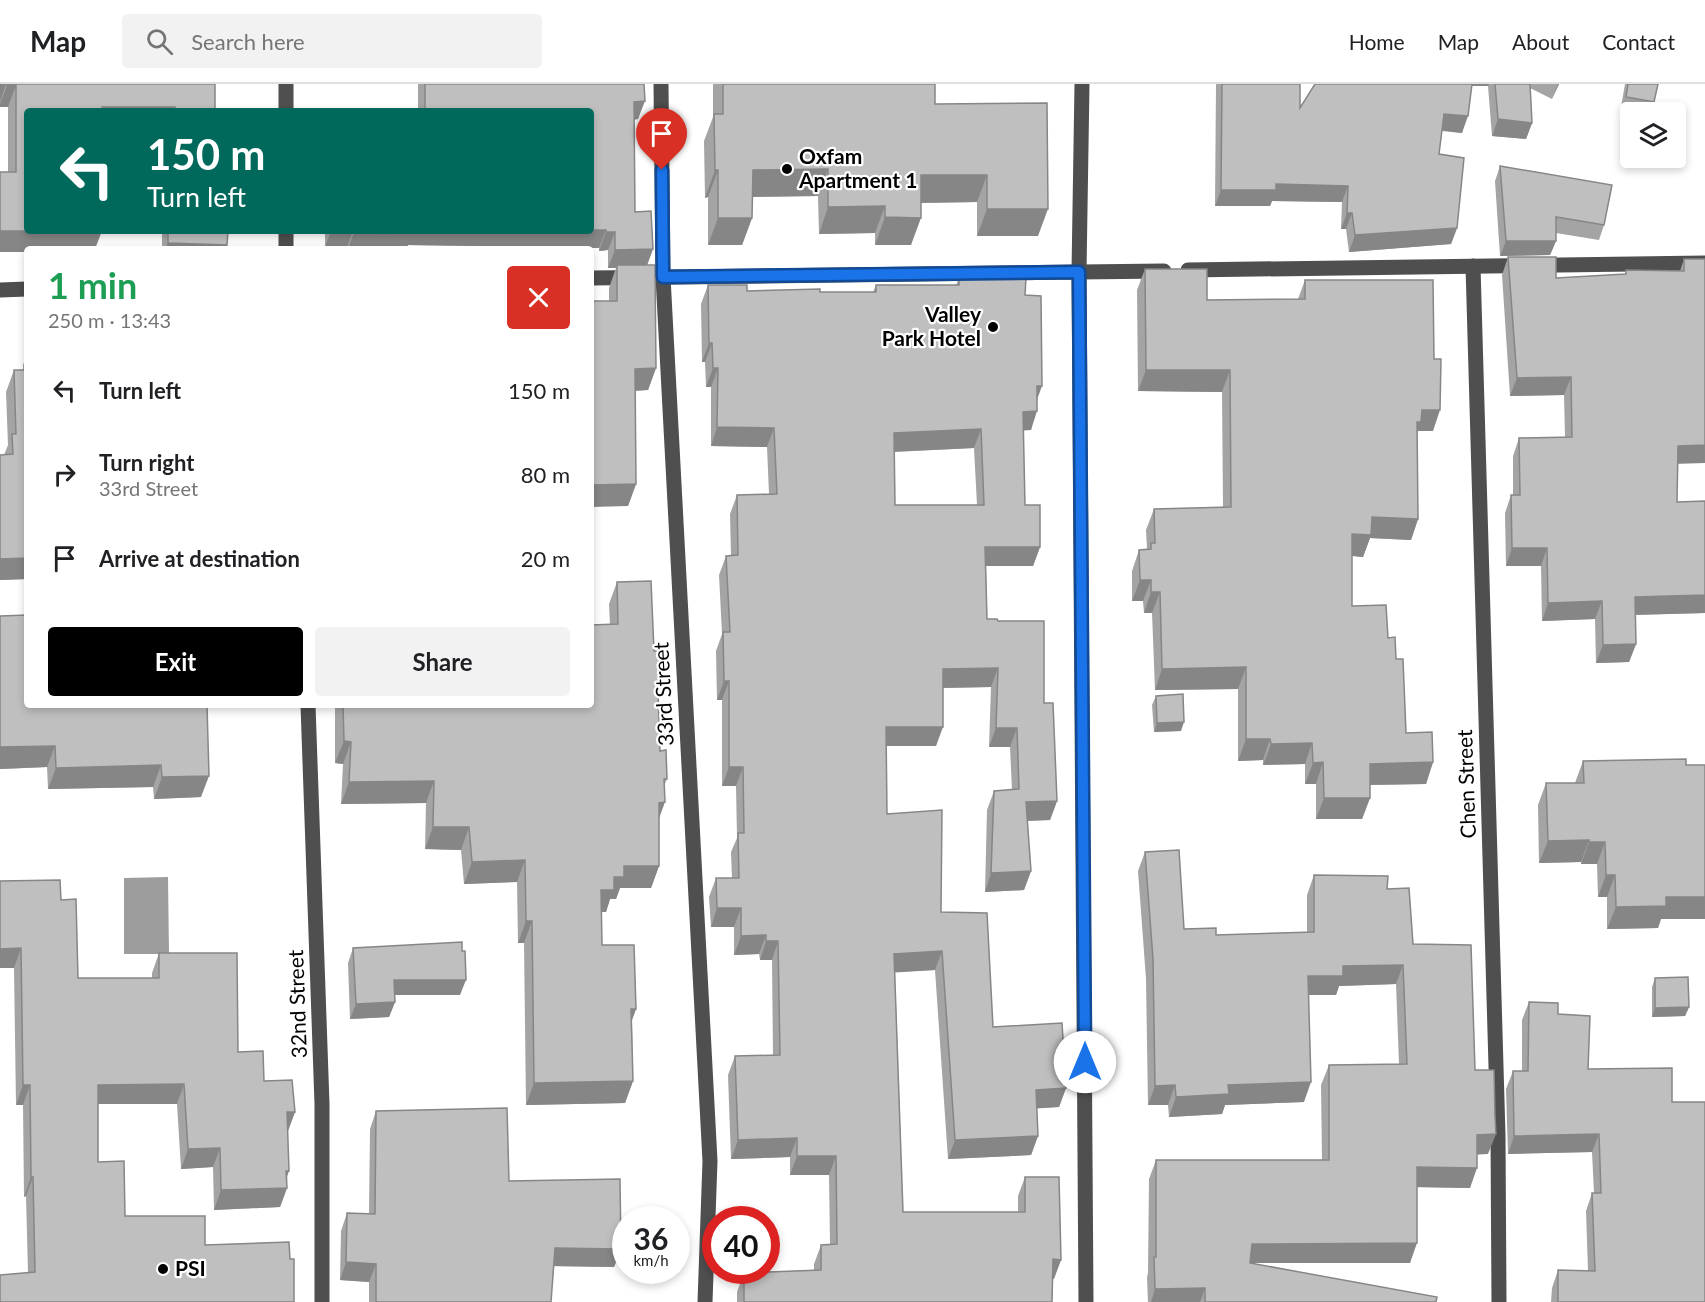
<!DOCTYPE html>
<html lang="en">
<head>
<meta charset="utf-8">
<style>
	body { margin:0; font-family:Lato,sans-serif; background:#f2f2f2; color:#202124; height:100vh; display:flex; flex-direction:column; font-size:22px; white-space:nowrap }
	* { box-sizing:border-box; margin:0 }
	p { font-size:20px; color:#757577 }
	.icon { flex:none; width:33px; height:33px; fill:none; stroke:currentColor; stroke-width:2; stroke-linecap:round; stroke-linejoin:round }
	.map { position:relative; flex:1; overflow:hidden }
	.panel { position:absolute; left:24px; top:162px; width:570px; height:462px; display:flex; flex-direction:column; background:#fff; border-radius:6px; box-shadow:0 3px 9px #0003 }
	.panel>* { flex:none }
	.guide { position:absolute; left:24px; top:24px; width:570px; height:126px; border-radius:6px; box-shadow:0 3px 9px #0003; background:#00695c; color:#fff; overflow:hidden }
	.buttons { position:absolute; left:1620px; top:18px; display:grid; gap:12px }
	.buttons a { display:grid; place-items:center; width:66px; height:66px; border-radius:6px; background:#fff; box-shadow:0 3px 9px #0003; font-size:30px }
	.speed { position:absolute; left:612px; top:1122px; display:flex; gap:12px; font-size:30px; font-weight:700; text-align:center }
	.speed>* { display:grid; place-content:center; width:78px; height:78px; border-radius:50%; background:#fff; box-shadow:0 3px 9px #0003; line-height:1 }
	.speed small { font-size:15px; font-weight:400 }
	.speed .limit { border:9px solid #d22; background:#fff; color:#111 }
	.pin { position:absolute; display:grid; place-items:center; width:51px; height:51px; color:#fff; margin:-62px -26px; border-radius:50% 50% 50% 0; rotate:-45deg; box-shadow:0 0 6px #0007 }
	.pin .icon { rotate:45deg }
	.me { position:absolute; width:66px; margin:-33px; rotate:0deg; stroke-linejoin:round; filter:drop-shadow(0 0 4px #0008) }
	.turn { display:flex; align-items:center; gap:21px; height:126px; padding:0 24px; font-size:27px }
	.turn .icon { width:78px; height:78px; stroke-width:2.5 }
	.turn b { display:block; font-size:42px; line-height:51px }
	.round { display:grid; place-items:center; flex:none; width:63px; height:63px; border-radius:6px; background:#f2f2f2 }
	.head { display:flex; align-items:center; justify-content:space-between; height:102px; padding:0 24px }
	h1 { font-size:36px; font-weight:700; line-height:45px; color:#1e9e55 }
	.primary-button { display:flex; gap:12px; margin-top:auto; padding:12px 24px }
	.primary-button a { flex:1; height:69px; border-radius:6px; background:#000; color:#fff; font-size:24px; font-weight:700; line-height:69px; text-align:center }
	.primary-button a+a { background:#f2f2f2; color:#202124 }
	ul { padding:0; list-style:none }
	li { display:flex; align-items:center; gap:18px; height:84px; padding:0 24px }
	li div { flex:1 }
	li b { display:block; font-size:22px }
	li em { font-style:normal }
	header { display:flex; align-items:center; gap:36px; box-sizing:border-box; height:84px; padding:0 30px; background:#fff; border-bottom:2px solid #e0e0e0 }
	header strong { font-size:28px }
	nav { display:flex; gap:33px; margin-inline-start:auto; font-size:21px }
	.search { width:420px; height:54px; background:#f2f2f2; display:flex; align-items:center; gap:15px; box-sizing:border-box; padding:0 21px; border-radius:6px; color:#757577; font-size:22px }
	.map>svg:first-child { display:block }
	.water { fill:#9d9d9d }
	.lines { fill:none; stroke-linecap:round; stroke-linejoin:round }
	.minor { stroke:#4f4f4f; stroke-width:15 }
	.wall { fill:#a4a4a4; fill-rule:evenodd }
	.shaded-wall { fill:#868686 }
	.building { fill:#bfbfbf; stroke:#868686; stroke-width:1.5; fill-rule:evenodd }
	.route-casing { stroke:#114b97; stroke-width:15 }
	.route { stroke:#1a73e8; stroke-width:10 }
	.poi-dot { fill:#000; stroke:#fff; stroke-width:2 }
	.labels { text-anchor:middle; stroke-width:4.5; stroke-linejoin:round; paint-order:stroke }
	.poi-label { font-size:21px; font-weight:bold; fill:#000; stroke:#fff; text-anchor:start }
	.street-label { font-size:21px; fill:#000; stroke:#fff }
</style>
</head>
<body>
<header>
<strong>Map</strong>
<div class="search"><svg class="icon" aria-label="search" viewBox="0 0 24 24"><circle cx="10" cy="10" r="6"/><path d="M15 15l6 6"/></svg>Search here</div>
<nav><a>Home</a><a>Map</a><a>About</a><a>Contact</a></nav>
</header>
<div class="map">
<svg width="1705" height="1218" viewBox="0 0 1705 1218">
	<rect width="100%" height="100%" fill="#fff"/>
	<path class="water" d="M168 793 169 870H124V794Z"/>
	<g class="lines">
		<g class="minor">
			<path d="M286 0V27"/>
			<path d="M661 0 663 193 710 1077 705 1218"/>
			<path d="M1082 0 1079 188 1086 1218"/>
			<path d="M286 147V165"/>
			<path d="M1473 182 1498 1052 1499 1218"/>
			<path d="M1188 186 1705 179"/>
			<path d="M591 194 1164 187"/>
			<path d="M0 206 27 205"/>
			<path d="M308 621 322 1020V1218"/>
		</g>
	</g>
	<g class="wall">
		<path d="M0 0H215V27H27V168H0L8 88V23H0Z"/>
		<path d="M418 0H644L638 35 634 36 635 128 653 165 647 181 656 284 648 306 635 307 636 400 628 422 609 217V204L616 184H608V166L599 167V164L408 161 406 165H347V163H325V147H591V27H418Z"/>
		<path d="M713 0H935V20L1038 152H977V118L921 119 911 161H875V149L819 150 818 112 752 113V134L742 161H708V113L705 114 704 57 713 33Z"/>
		<path d="M1216 0H1300V24L1315 0H1559L1552 15 1530 4 1532 39 1526 55 1492 52 1488 2H1471L1462 49 1442 47 1439 70 1457 144 1451 160 1349 168 1346 145H1341L1342 118 1272 117 1270 122H1215Z"/>
		<path d="M1625 0H1658L1654 18 1650 28H1630V31L1620 29Z"/>
		<path d="M1500 82 1604 141 1599 156 1556 149V157L1550 171 1500 172 1495 97Z"/>
		<path d="M162 147H228L226 165H162Z"/>
		<path d="M1508 173 1556 194 1625 190 1626 186 1680 187 1684 175 1705 379H1678L1677 418 1705 417V529L1635 531 1636 560 1629 578 1596 579 1595 535 1542 537 1541 482H1506L1505 429 1511 411H1513V372L1519 354 1565 353 1564 311 1510 312 1502 191Z"/>
		<path d="M1145 185 1207 216 1298 215 1305 196 1433 347H1418L1417 350 1418 435 1411 456 1370 454 1363 473 1352 472V522L1388 554 1396 575 1406 649 1433 678 1426 700 1370 701V714L1362 735H1316V700H1305V680L1263 681V676L1238 677V605L1155 606 1152 529H1144L1143 517H1132V487L1139 466 1147 465 1146 446 1154 425 1223 424 1222 308 1138 307 1137 206Z"/>
		<path d="M959 194 1025 211 1037 315 1031 346H1023L1025 421 1040 463 1033 482H986L987 535 998 537 1044 619 1057 717 1050 736 1027 737 1031 787 1024 806 985 808 987 726 994 707 1012 706 1010 663H989L991 603 943 604 936 662H886L887 730 941 828 993 943 1066 1004 1059 1023 1037 1024 1038 1052 1031 1071 948 1075 935 886 895 888 903 1128H1018V1112L1025 1093 1061 1176 1053 1195 1052 1218H737V1208L744 1189 814 1186V1180L821 1161 830 1160 829 1091H790V1073L731 1075 728 991 735 972H773L772 876H760L759 870 734 871V843H711L709 813 716 794H732L731 768 737 754 736 702H722V616H717L716 567 722 550 719 491 726 472H731L730 430 737 411 769 410 767 363 711 362V303H706L705 278H702L701 220 708 201 747 207 820 208H873L876 201H956ZM974 364 977 421H895L894 368Z"/>
		<path d="M27 270V495L0 496V371H4L8 361 6 308 14 286H23V281Z"/>
		<path d="M617 498 654 567 660 606 658 611 660 667 667 695 664 702 659 733V782L651 804H620L616 815H610L606 828H602V861L636 925 632 936 633 997 625 1019 526 1021 524 859H518L517 798 464 800 461 766 425 765 426 719 341 720 343 680 335 679V621H591L610 541 609 520Z"/>
		<path d="M0 532 207 621 201 713 154 715 153 703 48 705 47 683 0 685Z"/>
		<path d="M1156 612 1181 647 1154 648 1152 621Z"/>
		<path d="M1583 677 1661 835 1658 844 1607 845V813H1598L1597 780H1581V778L1539 779 1538 721 1546 699H1575Z"/>
		<path d="M1145 768 1184 845 1216 851 1307 849V811L1314 791 1387 805 1413 860 1475 986 1488 1070H1477L1470 1104 1417 1103 1410 1179H1252L1436 1218H1148L1147 1193 1148 1189 1149 1095 1156 1076H1322L1321 1001 1329 981 1399 980 1396 900 1339 902 1336 911H1308L1304 1018 1225 1021 1222 1030 1169 1033 1168 1021H1148L1146 895 1138 787Z"/>
		<path d="M61 816 78 894H152V889L159 869 238 968 264 997 295 1028 288 1046 287 1104 280 1123 214 1126 213 1083 181 1085 177 1020H98V1078L125 1132 205 1161 289 1158 28 1189 26 1112 24 1113 23 1021H16L14 884H0Z"/>
		<path d="M353 864 462 867 460 911H395V918L389 933 350 935 348 879Z"/>
		<path d="M1655 894 1689 923 1685 932 1652 933V903Z"/>
		<path d="M1529 918 1558 930 1588 985 1672 1018 1705 1218H1551L1552 1204 1558 1186 1588 1187 1586 1127 1592 1109H1594L1592 1068 1508 1070 1506 1005 1513 987H1522V936Z"/>
		<path d="M376 1027 509 1097 621 1165 614 1183 553 1182 551 1218H369V1198L340 1196 341 1147 347 1129 369 1130 370 1045Z"/>
	</g>
	<g class="shaded-wall">
		<path d="M0 0H6L0 18Z"/>
		<path d="M1468 0H1489L1488 2H1467Z"/>
		<path d="M1558 0H1559L1552 15Z"/>
		<path d="M7 1H16L8 23H0V20Z"/>
		<path d="M645 17 638 35 628 36 634 18Z"/>
		<path d="M102 23H175L174 27H100Z"/>
		<path d="M1444 30 1468 32 1462 49 1438 46Z"/>
		<path d="M1498 35 1532 39 1526 55 1492 52Z"/>
		<path d="M828 85 818 112 743 113 753 86Z"/>
		<path d="M715 86H718L708 113 705 114Z"/>
		<path d="M921 91H987L977 118 911 119Z"/>
		<path d="M1276 100 1348 102 1342 118 1272 117 1270 122H1215L1221 106Z"/>
		<path d="M885 122 875 149 819 150 828 123Z"/>
		<path d="M987 125H1048L1038 152H977Z"/>
		<path d="M1347 129H1352L1346 145H1341Z"/>
		<path d="M885 133 921 134 911 161H875Z"/>
		<path d="M718 134H752L742 161H708Z"/>
		<path d="M1457 144 1451 160 1349 168 1355 151Z"/>
		<path d="M591 146H606L599 164 408 161 406 165H348L354 148 410 147H591Z"/>
		<path d="M0 147H102L95 165H27V168H0Z"/>
		<path d="M331 147H353L347 163H325Z"/>
		<path d="M606 148H615L608 166 599 167Z"/>
		<path d="M1506 157H1556L1550 171 1500 172Z"/>
		<path d="M168 159 227 161 226 165H165Z"/>
		<path d="M653 165 646 184 617 181 616 184H608L615 166Z"/>
		<path d="M709 259H712L705 278H702Z"/>
		<path d="M656 284 648 306 627 307 635 285Z"/>
		<path d="M713 284H718L711 303H706Z"/>
		<path d="M1146 286H1230L1222 308 1138 307Z"/>
		<path d="M1571 293 1564 311 1510 312 1517 294Z"/>
		<path d="M1037 302H1042L1035 321Z"/>
		<path d="M1422 326H1440L1433 347H1418L1414 359 1417 338Z"/>
		<path d="M1037 327 1031 346 1016 347 1023 328Z"/>
		<path d="M717 343 774 344 767 363 711 362Z"/>
		<path d="M981 345 974 364 887 368 894 349Z"/>
		<path d="M1705 361V379L1672 380 1678 362Z"/>
		<path d="M636 400 628 422 591 423V401Z"/>
		<path d="M1372 433 1418 435 1411 456 1370 454 1363 473 1344 471 1352 450Z"/>
		<path d="M985 463H1040L1033 482H979Z"/>
		<path d="M1512 464H1547L1541 482H1506Z"/>
		<path d="M27 474V495L0 496V475Z"/>
		<path d="M1140 496H1151L1143 517H1132Z"/>
		<path d="M1151 508H1160L1152 529H1144Z"/>
		<path d="M1705 511V529L1628 531 1635 513Z"/>
		<path d="M1602 517 1595 535 1542 537 1548 519Z"/>
		<path d="M1636 560 1629 578 1596 579 1603 561Z"/>
		<path d="M1246 583 1238 605 1155 606 1162 585Z"/>
		<path d="M998 584 991 603 936 604 943 585Z"/>
		<path d="M724 597H729L722 616H717Z"/>
		<path d="M1184 638 1181 647 1154 648 1157 639Z"/>
		<path d="M886 643H943L936 662H879Z"/>
		<path d="M996 644H1017L1010 663H989Z"/>
		<path d="M1246 655H1270L1263 676 1238 677Z"/>
		<path d="M344 657 351 658 343 680 335 679Z"/>
		<path d="M1312 659 1305 680 1263 681 1271 660Z"/>
		<path d="M55 662 47 683 0 685V663Z"/>
		<path d="M1323 678 1316 700H1305L1313 679Z"/>
		<path d="M1433 678 1426 700 1362 701 1370 680Z"/>
		<path d="M161 681 153 703 48 705 56 684Z"/>
		<path d="M729 683H743L736 702H722Z"/>
		<path d="M209 692 201 713 154 715 162 693Z"/>
		<path d="M434 697 426 719 341 720 349 698Z"/>
		<path d="M1324 714H1370L1362 735H1316Z"/>
		<path d="M1057 717 1050 736 1019 737 1026 718Z"/>
		<path d="M665 718 657 740 659 719Z"/>
		<path d="M433 743H469L461 766 425 765Z"/>
		<path d="M1589 756 1581 778 1539 779 1548 757Z"/>
		<path d="M1589 758H1605L1597 780H1581Z"/>
		<path d="M525 776 517 798 464 800 472 778Z"/>
		<path d="M624 782H659L651 804H620L616 815H610L606 828H593L601 806Z"/>
		<path d="M1031 787 1024 806 985 808 991 789Z"/>
		<path d="M1606 791H1615L1607 813H1598Z"/>
		<path d="M1666 813H1705V835H1661L1658 844 1607 845 1616 823Z"/>
		<path d="M717 824H741L734 843H711Z"/>
		<path d="M526 837H532L524 859H518Z"/>
		<path d="M766 851 759 870 734 871 741 852Z"/>
		<path d="M766 857H778L772 876H760Z"/>
		<path d="M21 864 14 884H0V865Z"/>
		<path d="M942 867 935 886 887 889 894 870Z"/>
		<path d="M1403 881 1396 900 1339 902 1336 911H1301L1308 892 1343 882Z"/>
		<path d="M394 896H466L460 911H388Z"/>
		<path d="M395 918 389 933 350 935 356 920Z"/>
		<path d="M1689 923 1685 932 1652 933 1655 924Z"/>
		<path d="M631 925H636L628 947Z"/>
		<path d="M633 997 625 1019 526 1021 534 999Z"/>
		<path d="M1311 998 1304 1018 1225 1021 1222 1030 1169 1033 1176 1013 1228 1001Z"/>
		<path d="M184 1000 177 1020H91L98 1001Z"/>
		<path d="M23 1001H30L23 1021H16Z"/>
		<path d="M1175 1001 1168 1021H1148L1155 1002Z"/>
		<path d="M1066 1004 1059 1023 1029 1025 1036 1006Z"/>
		<path d="M287 1028H295L288 1047Z"/>
		<path d="M1496 1050 1488 1070 1470 1071 1477 1051Z"/>
		<path d="M1599 1050 1592 1068 1508 1070 1514 1052Z"/>
		<path d="M1038 1052 1031 1071 948 1075 955 1056Z"/>
		<path d="M797 1054 790 1073 731 1075 738 1056Z"/>
		<path d="M220 1064 213 1083 181 1085 188 1065Z"/>
		<path d="M797 1072H836L829 1091H790Z"/>
		<path d="M1417 1083 1477 1084 1470 1104 1410 1103Z"/>
		<path d="M286 1087H289L283 1104H287L280 1123 214 1126 221 1106Z"/>
		<path d="M31 1093H33L26 1112 24 1113Z"/>
		<path d="M1417 1159 1410 1179H1245L1252 1160Z"/>
		<path d="M555 1164 621 1165 614 1183 548 1182Z"/>
		<path d="M1053 1175 1061 1176 1054 1195 1046 1194Z"/>
		<path d="M346 1178 376 1180 369 1198 340 1196Z"/>
		<path d="M1205 1204 1200 1218H1151L1155 1205Z"/>
	</g>
	<g class="building">
		<path d="M7 0H215V27H175V23H102V27H27V147H0V88H16V1H7Z"/>
		<path d="M425 0H644L645 17 634 18 635 128 651 127 653 165 615 166V148H606V146H591V27H425Z"/>
		<path d="M723 0H935V20L1047 19 1048 125H987V91H921V134L885 133V122L828 123V85L753 86 752 134H718V86H715L714 30H723Z"/>
		<path d="M1222 0H1300V24L1315 0H1472L1468 32 1444 30 1439 70 1464 74 1457 144 1355 151 1352 129H1347L1348 102 1276 100V106H1221Z"/>
		<path d="M1495 0H1530L1532 39 1498 35Z"/>
		<path d="M1628 0H1658L1654 18 1626 13Z"/>
		<path d="M1500 82 1612 101 1604 141 1556 133V157H1506Z"/>
		<path d="M168 147H228L227 161 168 159Z"/>
		<path d="M354 147H412L411 151 354 148Z"/>
		<path d="M1508 173H1556V194L1626 190V186L1684 187V175H1705V361L1678 362 1677 418 1705 417V511L1635 513 1636 560 1603 561 1602 517 1548 519 1547 464H1512L1511 411H1520L1519 354 1572 353 1571 293 1517 294Z"/>
		<path d="M617 181H655L656 284 635 285 636 400 591 401V217H617Z"/>
		<path d="M1145 185H1207V216L1305 215V196H1433L1434 275H1441L1440 326H1422L1421 338H1417L1418 435 1372 433 1371 451 1352 450V522L1386 521 1388 554 1395 553 1396 575H1403L1406 649 1432 648 1433 678 1370 680V714H1324L1323 678 1313 679 1312 659 1271 660 1270 655H1246V583L1162 585 1160 508H1151V496H1140L1139 466 1151 465V459H1155L1154 425 1231 423 1230 286H1146Z"/>
		<path d="M959 194H1026L1025 211 1041 212 1042 302H1037V327L1023 328 1025 421H1040V463H985L987 535H997L998 537H1044V619H1053L1057 717 1026 718 1031 787 991 789 994 707 1019 705 1017 644H996L998 584 943 585V643H886L887 730 942 726 941 828 987 829 993 943 1062 939 1066 1004 1036 1006 1038 1052 955 1056 942 867 894 870 903 1128H1025V1093H1059L1061 1176 1053 1175 1052 1218H744V1189L821 1186V1161L837 1160 836 1072H797V1054L738 1056 735 972 780 971 778 857H766V851L741 852V824H717L716 794H739L738 749H744L743 683H729V597H724L723 548H730L726 472 738 471 737 411 777 410 774 344 717 343 718 284H713L712 259H709L708 201H747V207L820 205V208H876V201H959ZM981 345 984 421H895L894 349Z"/>
		<path d="M14 286H27V474L0 475V371L13 370 12 350H16Z"/>
		<path d="M651 497 654 567H659L660 606H658L660 667 666 666 667 695H664L665 718 659 719V782H624V793H614V806H601L602 861H634L636 925H631L633 997 534 999 532 837H526L525 776 472 778 469 743H433L434 697 349 698 351 658 344 657 343 621H591V541L618 540 617 498Z"/>
		<path d="M27 531V621H207L209 692 162 693 161 681 56 684 55 662 0 663V532Z"/>
		<path d="M1183 610 1184 638 1157 639 1156 612Z"/>
		<path d="M1686 675V681H1705V813H1666V822L1616 823 1615 791H1606L1605 758H1589V756L1548 757 1546 699H1584L1583 677Z"/>
		<path d="M1179 766 1184 845 1216 844V851L1314 848V791L1388 792 1387 805 1409 804 1413 860 1471 861 1475 986H1494L1495 1032 1496 1050 1477 1051V1084L1417 1083V1159L1252 1160 1250 1179 1437 1213 1436 1218H1205V1204L1155 1205 1154 1173H1156V1076H1329V981L1407 980 1403 881 1343 882V892H1308L1311 998 1228 1001 1229 1010 1176 1013 1175 1001 1155 1002 1153 875 1145 768Z"/>
		<path d="M60 796 61 816 76 815 78 894H159V869H237L238 968 263 967 264 997 292 996 295 1028H287L289 1087H286L287 1104 221 1106 220 1064 188 1065 184 1000 98 1001V1078L124 1077 125 1132H205V1161L289 1158 290 1175H294V1218H0V1191L35 1188 33 1093H31L30 1001H23L21 864 0 865V797Z"/>
		<path d="M462 858V867H465L466 896H394L395 918 356 920 353 864Z"/>
		<path d="M1688 893 1689 923 1655 924V894Z"/>
		<path d="M1529 918 1558 919V930L1590 932 1588 985 1672 984V1018H1705V1218H1558V1186L1595 1187 1592 1109H1601L1599 1050 1514 1052 1513 987H1528Z"/>
		<path d="M507 1024 509 1097 620 1095 621 1165 555 1164 551 1218H376V1180L346 1178 347 1129 375 1130 376 1027Z"/>
	</g>
	<g class="lines">
		<g class="route-casing">
			<path id="route" d="M662 86 663 193 1079 188 1085 978"/>
		</g>
		<use href="#route" class="route"/>
	</g>
	<g class="poi-dot">
		<circle cx="787" cy="85" r="6"/>
		<circle cx="993" cy="243" r="6"/>
		<circle cx="163" cy="1185" r="6"/>
	</g>
	<g class="labels">
		<g class="poi-label">
			<text x="799" y="80">Oxfam<tspan x="799" dy="24">Apartment 1</tspan></text>
			<text x="981" y="238" text-anchor="end">Valley<tspan x="981" dy="24">Park Hotel</tspan></text>
			<text x="175" y="1192">PSI</text>
		</g>
		<g class="street-label">
			<text transform="translate(664 610) rotate(-93)" y="7">33rd Street</text>
			<text transform="translate(1467 700) rotate(-92)" y="7">Chen Street</text>
			<text transform="translate(298 920) rotate(-92)" y="7">32nd Street</text>
		</g>
	</g>
</svg>
<div class="buttons">
<a><svg class="icon" aria-label="layers" viewBox="0 0 24 24"><path d="M12 4l9 5-9 5-9-5zM3 14l9 5 9-5"/></svg></a>
</div>
<div class="speed"><div>36<small>km/h</small></div><div class="limit">40</div></div>
<div class="pin" style="left:662px;top:86px;background:#d93025"><svg class="icon" aria-label="arrive" viewBox="0 0 24 24"><path d="M6 21V4h12l-3 4 3 4H6"/></svg></div>
<svg class="me" style="left:1085px;top:978px" viewBox="-20 -20 40 40"><circle r="19" fill="#fff"/><path d="M0-13L10 11 0 6-10 11z" fill="#1a73e8"/></svg>
<div class="guide">
<div class="turn"><svg class="icon" aria-label="left" viewBox="0 0 24 24"><path d="M17 20v-9H6M10 6l-5 5 5 5"/></svg><div><b>150 m</b>Turn left</div></div>
</div>
<section class="panel">
<div class="head"><div><h1>1 min</h1><p>250 m · 13:43</p></div><a class="round" style="background:#d93025;color:#fff"><svg class="icon" aria-label="close" viewBox="0 0 24 24"><path d="M6 6l12 12M18 6L6 18"/></svg></a></div>
<ul>
<li><svg class="icon" aria-label="left" viewBox="0 0 24 24"><path d="M17 20v-9H6M10 6l-5 5 5 5"/></svg><div><b>Turn left</b></div><em>150 m</em></li>
<li><svg class="icon" aria-label="right" viewBox="0 0 24 24"><path d="M7 20v-9h11M14 6l5 5-5 5"/></svg><div><b>Turn right</b><p>33rd Street</p></div><em>80 m</em></li>
<li><svg class="icon" aria-label="arrive" viewBox="0 0 24 24"><path d="M6 21V4h12l-3 4 3 4H6"/></svg><div><b>Arrive at destination</b></div><em>20 m</em></li>
</ul>
<div class="primary-button"><a>Exit</a><a>Share</a></div>
</section>
</div>
</body>
</html>
